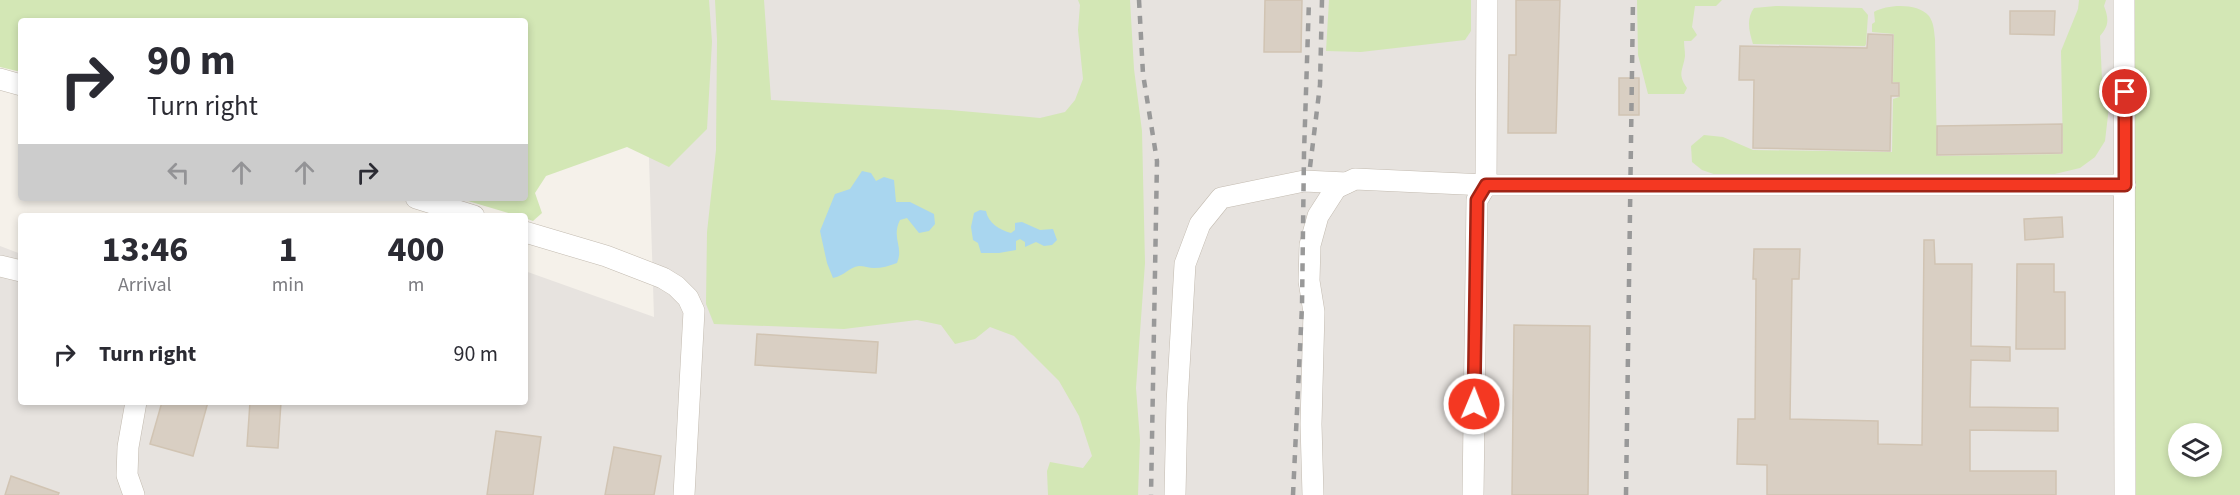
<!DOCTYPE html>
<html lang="en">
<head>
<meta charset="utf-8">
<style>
	body { margin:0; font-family:"Source Sans 3",sans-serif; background:#f7f7f7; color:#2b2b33; height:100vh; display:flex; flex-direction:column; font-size:22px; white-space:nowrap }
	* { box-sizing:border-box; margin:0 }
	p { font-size:20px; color:#7c7c81 }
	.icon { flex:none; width:33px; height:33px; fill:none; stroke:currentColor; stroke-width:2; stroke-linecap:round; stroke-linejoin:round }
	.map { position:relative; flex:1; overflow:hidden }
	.sheet { position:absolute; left:18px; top:213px; width:510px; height:192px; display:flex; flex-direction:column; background:#fff; border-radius:6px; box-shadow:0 3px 9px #0003 }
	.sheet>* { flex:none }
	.banner { position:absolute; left:18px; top:18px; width:510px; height:183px; border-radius:6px; box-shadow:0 3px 9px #0003; background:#fff; color:#2b2b33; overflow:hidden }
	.fabs { position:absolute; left:2168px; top:423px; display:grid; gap:12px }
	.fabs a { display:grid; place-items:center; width:54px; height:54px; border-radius:50%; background:#fff; box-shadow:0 3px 9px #0003; font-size:30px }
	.pin { position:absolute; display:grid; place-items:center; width:51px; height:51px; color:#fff; margin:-26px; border:3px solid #fff; border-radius:50%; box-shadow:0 2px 6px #0007 }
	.me { position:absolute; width:66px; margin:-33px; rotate:1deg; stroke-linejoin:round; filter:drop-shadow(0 0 4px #0008) }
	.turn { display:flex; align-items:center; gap:21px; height:126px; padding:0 30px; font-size:27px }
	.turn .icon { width:78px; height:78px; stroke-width:2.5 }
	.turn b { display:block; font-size:42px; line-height:51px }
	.lanes { display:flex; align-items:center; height:57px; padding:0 30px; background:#0003; justify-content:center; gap:30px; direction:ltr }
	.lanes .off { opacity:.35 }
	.eta { display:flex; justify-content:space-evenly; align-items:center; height:102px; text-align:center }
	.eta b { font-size:36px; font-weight:700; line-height:42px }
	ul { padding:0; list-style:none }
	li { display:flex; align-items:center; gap:18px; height:78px; padding:0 30px }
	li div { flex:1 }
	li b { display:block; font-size:22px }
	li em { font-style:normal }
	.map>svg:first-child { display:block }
	.industrial { fill:#e7e3df }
	.green { fill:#d3e7b5; fill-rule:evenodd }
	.water { fill:#a9d6ef }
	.building { fill:#d9cfc3; stroke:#d1c4b3; stroke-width:1.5 }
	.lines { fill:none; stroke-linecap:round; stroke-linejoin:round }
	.minor-casing { stroke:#c3bbb0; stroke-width:22 }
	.minor { stroke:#fff; stroke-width:21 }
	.rail { stroke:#999; stroke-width:4.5; stroke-dasharray:8 8; stroke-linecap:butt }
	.route-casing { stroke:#9f2416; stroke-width:15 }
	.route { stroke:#f43822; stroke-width:10 }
</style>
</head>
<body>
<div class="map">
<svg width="2240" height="495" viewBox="0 0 2240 495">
	<rect width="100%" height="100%" fill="#f5f1ea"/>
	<path class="industrial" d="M644 0H2129V495H0V246L21 254V402H525V271L654 317Z"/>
	<g class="green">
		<path d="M0 0H709L712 42 707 129 669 167 627 147 546 176 535 193 542 213 533 221 525 218V216H518L458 198H525V21H21V72L0 67Z"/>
		<path d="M715 0H764L771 100 950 110 1040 118 1065 112 1075 100 1083 79 1078 30 1080 5 1078 0H1130L1134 69 1142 131 1145 263 1136 388 1140 440 1138 495H1048L1047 471 1050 462 1083 468 1092 456 1079 416 1059 381 1014 336 990 327 975 339 955 344 941 325 917 320 844 329 714 324 706 304 707 232 716 150 717 40Z"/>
		<path d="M1329 0H1471V31L1465 40 1361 52 1326 51Z"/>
		<path d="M1637 0H1722L1716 6H1695L1692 27 1697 35 1691 41H1684C1684 45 1685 51 1685 56 1683 71 1677 73 1687 88L1684 94H1648L1638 55Z"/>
		<path d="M2079 0H2106L2104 6C2109 19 2109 26 2100 36L2102 80 2110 98 2105 141 2095 157 2080 168 2038 178 1728 179 1702 170 1692 162 1691 146 1704 135 1723 137 1753 150 1892 152 1893 99 1899 97 1900 83 1893 82 1894 34 1872 32V24L1875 22 1874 12C1888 4 1918 3 1929 16 1934 23 1934 31 1935 39L1937 156 2063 154 2061 51 2078 9Z"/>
		<path d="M2131 0H2240V495H2134ZM2178 434H2211V466H2178Z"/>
		<path d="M1776 6 1862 8 1868 15 1866 44 1865 46 1753 44C1749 31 1746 19 1754 8Z"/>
	</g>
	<g class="water">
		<path d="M862 171 871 173 876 181 884 177 894 180 896 202H910L934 214 935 224 929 231 919 233 907 218 900 220C891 238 904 246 897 263 889 266 882 268 874 268 869 268 864 266 859 266 849 267 846 275 833 278L827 263 820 231 835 194 850 189Z"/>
		<path d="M980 210 986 211C988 223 1000 230 1011 233L1015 230V223L1022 222 1040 230 1053 229 1057 240 1052 245 1044 246 1036 242 1025 247V242L1020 239 1016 241V250L999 253H981L978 243 973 240 971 227 974 213Z"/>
	</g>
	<g class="building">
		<path d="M1265 0H1302L1301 52H1264Z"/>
		<path d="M1516 0H1560L1556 133H1508L1509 55H1516Z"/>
		<path d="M2010 11H2055L2054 35 2010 34Z"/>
		<path d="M1868 34 1893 35 1892 83H1899V96H1891L1890 151 1753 148 1754 80H1739L1740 46 1867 48Z"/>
		<rect x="1619" y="78" width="20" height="37"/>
		<path d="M2062 124V153L1937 155V126Z"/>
		<path d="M2062 217 2063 237 2025 240 2024 219Z"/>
		<path d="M1924 240H1934L1935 264H1972L1971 346 2010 347V361L1971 360 1970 407 2058 408V431L1970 430V471H2056V495H1767V465L1737 464 1738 419H1755L1756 279H1753L1754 249H1800L1799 279H1792L1790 419 1878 421V444L1922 445Z"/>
		<path d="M2017 264H2054V292H2065V349H2016Z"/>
		<path d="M1514 325 1590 326 1588 495H1512Z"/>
		<path d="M757 334 878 342 876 373 755 365Z"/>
		<path d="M162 402H208L193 456 150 444Z"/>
		<path d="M250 402H281L278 448 247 446Z"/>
		<path d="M496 431 541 437 533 495H487Z"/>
		<path d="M614 447 661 456 654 495H605Z"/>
		<path d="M11 476 59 493 58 495H5Z"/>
	</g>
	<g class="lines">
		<g class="minor-casing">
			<g id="minor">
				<path d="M1487 0 1486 185H2125"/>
				<path d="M2124 0 2125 495"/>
				<path d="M0 79 21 85"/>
				<path d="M416 198 474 216"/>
				<path d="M525 232 606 256 663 278 676 286 688 298 694 311 684 495"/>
				<path d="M0 266 21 271"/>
				<path d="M134 495 127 475 128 447 136 402"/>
				<path d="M1175 495 1177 403 1185 264 1200 224 1221 198 1304 181 1346 183"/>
				<path d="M1313 495 1311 424 1314 312 1309 281 1310 245 1318 216 1336 188 1355 179 1486 185 1477 200 1473 495"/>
			</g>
		</g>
		<use href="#minor" class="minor"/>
		<g class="rail">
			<path d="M1139 0 1143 74 1157 161 1151 495"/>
			<path d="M1310 167 1320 85 1322 0"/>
			<path d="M1293 495 1302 306 1304 153 1309 0"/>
			<path d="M1626 495 1633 0"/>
		</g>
	</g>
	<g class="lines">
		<g class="route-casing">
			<path id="route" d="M1474 404 1477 200 1486 185H2125V92"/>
		</g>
		<use href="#route" class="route"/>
	</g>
</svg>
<div class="fabs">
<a><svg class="icon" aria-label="layers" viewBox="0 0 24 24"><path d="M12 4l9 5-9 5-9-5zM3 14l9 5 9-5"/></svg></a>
</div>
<div class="pin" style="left:2125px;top:92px;background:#d93025"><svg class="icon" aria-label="arrive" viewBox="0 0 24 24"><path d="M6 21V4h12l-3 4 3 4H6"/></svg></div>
<svg class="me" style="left:1474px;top:404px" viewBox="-20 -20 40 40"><circle r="17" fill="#f43822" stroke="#fff" stroke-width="3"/><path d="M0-11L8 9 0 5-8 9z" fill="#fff"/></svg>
<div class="banner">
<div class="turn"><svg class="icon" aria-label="right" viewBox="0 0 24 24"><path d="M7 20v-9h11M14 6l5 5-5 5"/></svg><div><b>90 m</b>Turn right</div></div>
<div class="lanes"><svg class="icon off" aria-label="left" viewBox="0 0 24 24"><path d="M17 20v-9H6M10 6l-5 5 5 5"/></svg><svg class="icon off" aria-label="ahead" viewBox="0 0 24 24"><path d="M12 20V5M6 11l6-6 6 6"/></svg><svg class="icon off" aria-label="ahead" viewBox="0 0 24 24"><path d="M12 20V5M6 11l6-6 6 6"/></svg><svg class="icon" aria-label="right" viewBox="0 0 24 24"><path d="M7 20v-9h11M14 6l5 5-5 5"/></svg></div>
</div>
<section class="sheet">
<div class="eta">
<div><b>13:46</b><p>Arrival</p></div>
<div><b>1</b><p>min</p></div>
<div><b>400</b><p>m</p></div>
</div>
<ul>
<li><svg class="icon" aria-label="right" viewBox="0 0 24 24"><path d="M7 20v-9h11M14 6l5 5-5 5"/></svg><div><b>Turn right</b></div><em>90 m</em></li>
</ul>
</section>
</div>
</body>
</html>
